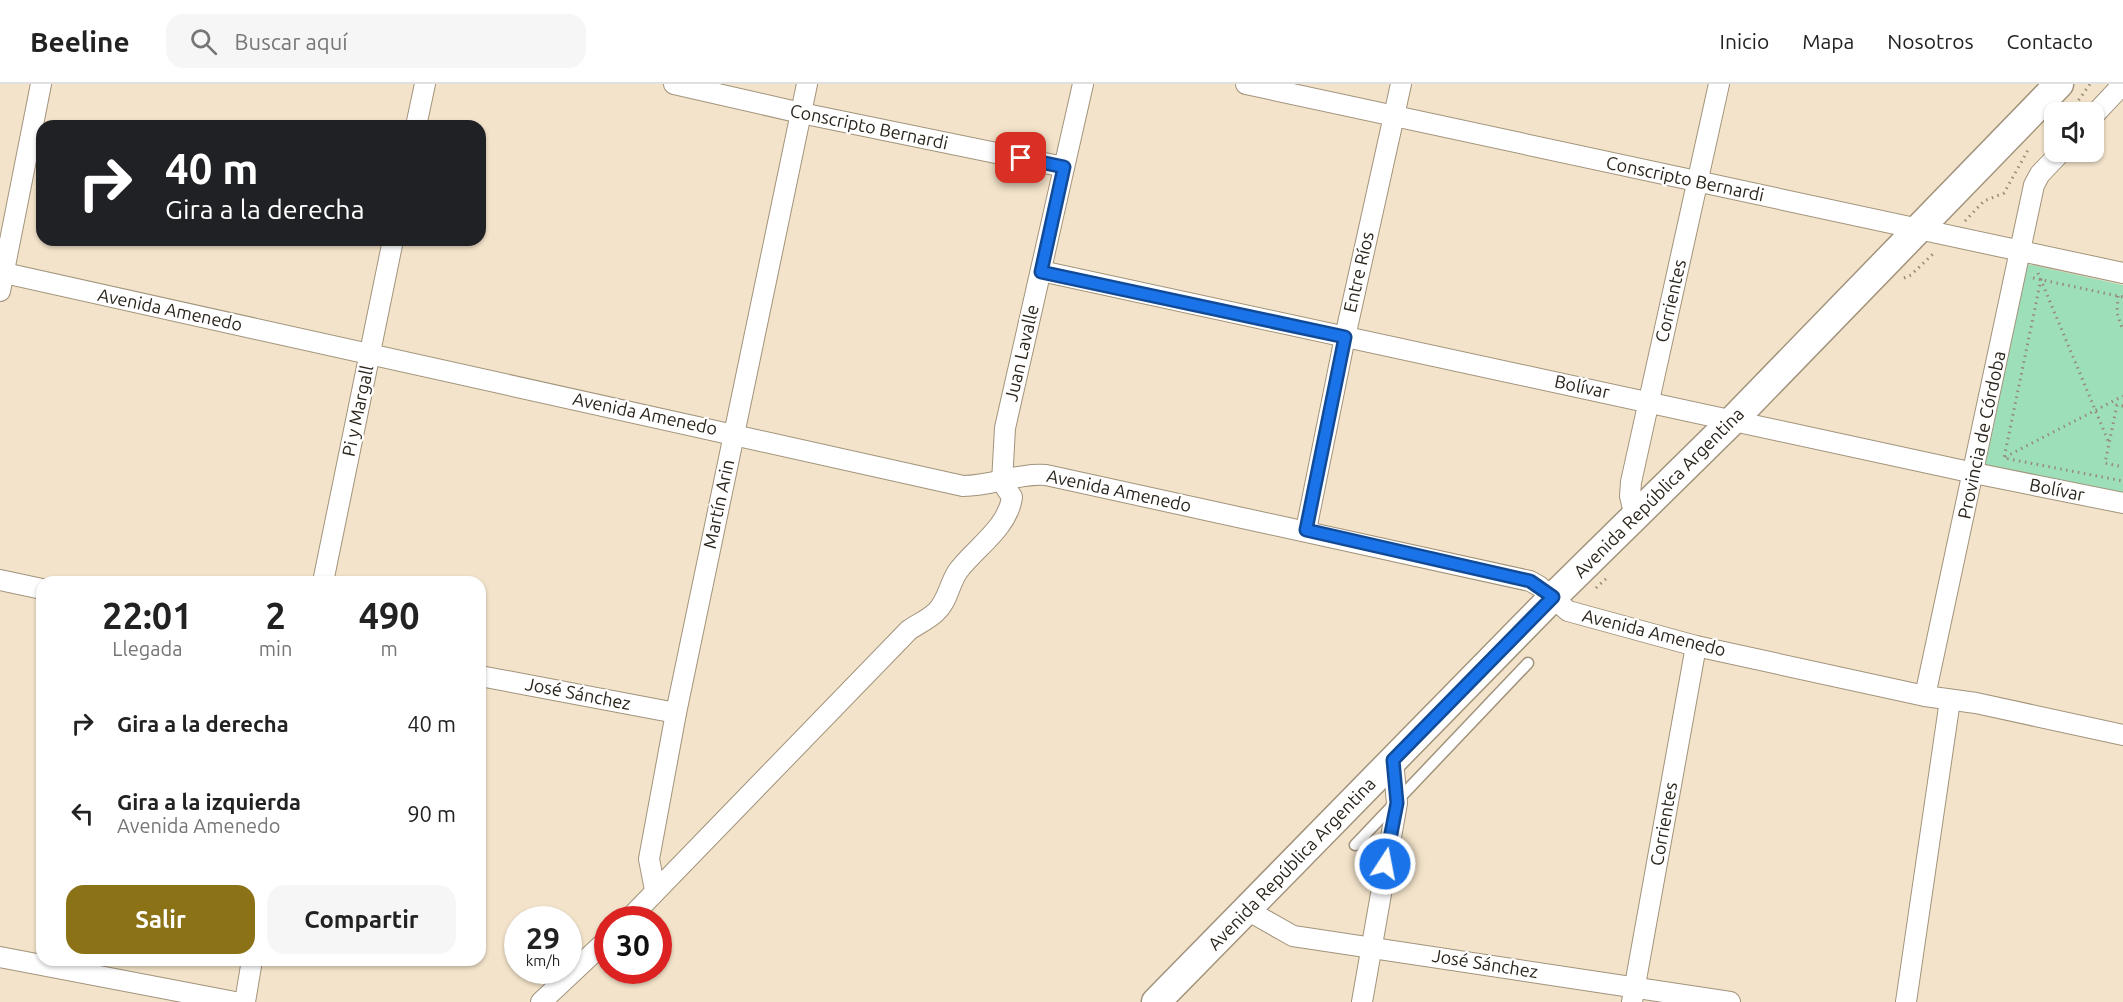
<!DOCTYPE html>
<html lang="es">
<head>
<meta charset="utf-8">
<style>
	body { margin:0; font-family:Ubuntu,sans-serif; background:#f6f6f6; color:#222; height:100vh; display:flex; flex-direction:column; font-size:22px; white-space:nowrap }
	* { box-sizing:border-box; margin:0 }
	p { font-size:20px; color:#767676 }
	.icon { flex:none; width:33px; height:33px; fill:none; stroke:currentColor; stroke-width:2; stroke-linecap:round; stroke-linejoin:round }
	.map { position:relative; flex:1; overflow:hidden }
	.side { position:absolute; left:36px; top:492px; width:450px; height:390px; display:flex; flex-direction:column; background:#fff; border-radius:18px; box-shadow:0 2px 4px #0004 }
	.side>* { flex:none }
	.top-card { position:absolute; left:36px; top:36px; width:450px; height:126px; border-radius:18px; box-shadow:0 2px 4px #0004; background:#202124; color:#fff; overflow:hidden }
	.buttons { position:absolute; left:2044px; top:18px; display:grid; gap:12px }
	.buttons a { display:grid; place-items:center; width:60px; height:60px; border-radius:12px; background:#fff; box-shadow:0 2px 4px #0004; font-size:30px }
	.speed { position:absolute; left:504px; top:822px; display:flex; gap:12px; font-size:30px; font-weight:700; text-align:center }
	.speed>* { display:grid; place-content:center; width:78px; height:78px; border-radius:50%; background:#fff; box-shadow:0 2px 4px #0004; line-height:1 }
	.speed small { font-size:15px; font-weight:400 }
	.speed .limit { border:9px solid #d22; background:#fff; color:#111 }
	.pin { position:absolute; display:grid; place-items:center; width:51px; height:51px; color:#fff; margin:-26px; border-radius:12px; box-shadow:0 3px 9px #0006 }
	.me { position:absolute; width:66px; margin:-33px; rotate:11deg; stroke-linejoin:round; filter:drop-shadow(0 0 4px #0008) }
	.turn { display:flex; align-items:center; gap:21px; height:126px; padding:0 30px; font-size:27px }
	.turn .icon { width:78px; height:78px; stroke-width:2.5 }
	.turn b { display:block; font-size:42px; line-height:51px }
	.eta { display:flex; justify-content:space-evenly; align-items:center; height:102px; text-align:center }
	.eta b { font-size:36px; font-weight:700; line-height:42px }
	.cta { display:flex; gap:12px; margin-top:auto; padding:12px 30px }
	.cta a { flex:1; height:69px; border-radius:18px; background:#8b7216; color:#fff; font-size:24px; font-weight:700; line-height:69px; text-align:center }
	.cta a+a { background:#f6f6f6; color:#222 }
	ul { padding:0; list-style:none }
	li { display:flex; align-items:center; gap:18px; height:90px; padding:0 30px }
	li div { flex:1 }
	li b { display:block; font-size:22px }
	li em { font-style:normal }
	header { display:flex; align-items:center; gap:36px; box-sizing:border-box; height:84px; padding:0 30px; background:#fff; border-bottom:2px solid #e0e0e0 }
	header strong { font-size:28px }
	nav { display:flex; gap:33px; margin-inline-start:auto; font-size:21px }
	.search { width:420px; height:54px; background:#f6f6f6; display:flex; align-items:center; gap:15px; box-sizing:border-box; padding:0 21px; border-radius:18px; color:#767676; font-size:22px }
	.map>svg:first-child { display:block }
	.green { fill:#9ddfb9 }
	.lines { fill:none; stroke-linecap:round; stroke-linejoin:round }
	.service-casing { stroke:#a2937c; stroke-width:13 }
	.minor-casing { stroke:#a2937c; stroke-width:22 }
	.secondary-casing { stroke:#a2937c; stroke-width:31 }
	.path { stroke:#968b7a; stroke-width:3; stroke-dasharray:1.5 4.5; stroke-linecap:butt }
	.service { stroke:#fff; stroke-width:10 }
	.minor { stroke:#fff; stroke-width:20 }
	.secondary { stroke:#fff; stroke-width:28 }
	.route-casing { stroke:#114b97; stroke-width:15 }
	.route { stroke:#1a73e8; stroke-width:10 }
	.labels { text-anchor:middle; stroke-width:4.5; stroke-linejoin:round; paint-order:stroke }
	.street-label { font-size:18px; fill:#2b251c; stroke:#fff }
</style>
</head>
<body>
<header>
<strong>Beeline</strong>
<div class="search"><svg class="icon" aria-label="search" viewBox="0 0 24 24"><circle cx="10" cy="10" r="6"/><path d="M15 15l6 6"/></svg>Buscar aquí</div>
<nav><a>Inicio</a><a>Mapa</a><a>Nosotros</a><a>Contacto</a></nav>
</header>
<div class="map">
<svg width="2123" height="918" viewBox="0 0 2123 918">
	<rect width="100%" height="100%" fill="#f3e3ca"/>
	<path class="green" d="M2027 180 2123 201V411L1985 382Z"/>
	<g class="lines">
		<g class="service-casing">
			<path id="service" d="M1355 761 1528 579"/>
		</g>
		<g class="minor-casing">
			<g id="minor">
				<path d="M674 0 801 29 1064 83"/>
				<path d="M1246 0 2123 189"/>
				<path d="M2094 31 2123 0"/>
				<path d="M416 42 425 0"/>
				<path d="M1041 187 1974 389 2123 419"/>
				<path d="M0 188 963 402C993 402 1017 389 1046 391L1530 497 1539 502 1568 527 1696 562 1925 612 1976 619 2123 651"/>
				<path d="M0 207 41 0"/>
				<path d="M1635 433 1630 412 1631 398 1719 0"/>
				<path d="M1306 446 1345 253 1401 0"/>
				<path d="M0 496 42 505"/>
				<path d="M323 498 393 156"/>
				<path d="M480 592 676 629"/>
				<path d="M1925 612 2034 101 2040 90 2061 68"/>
				<path d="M655 806 649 775 676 629 807 0"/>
				<path d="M1247 826 1293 852 1730 918"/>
				<path d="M628 836 909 546C918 540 929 535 936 528 948 517 949 500 958 487 975 464 1008 444 1012 413L1002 398 1005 344 1083 0"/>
				<path d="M0 873 235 918"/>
				<path d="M245 918 252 876"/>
				<path d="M541 918 608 855"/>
				<path d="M1362 918 1397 719 1393 676"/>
				<path d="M1632 918 1696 562"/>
				<path d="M1906 918 1950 616"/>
			</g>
		</g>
		<g class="secondary-casing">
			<path id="secondary" d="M1156 918 1553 513 1734 335 2059 0"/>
		</g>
		<g class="path">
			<path d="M2065 28 2078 17 2090 0"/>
			<path d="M1965 137 1984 117 2004 109 2028 66"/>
			<path d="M2038 189 2109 359"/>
			<path d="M1904 194 1911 191 1935 168"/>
			<path d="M2033 194 2123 213"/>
			<path d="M2041 195 2004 374 2123 397"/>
			<path d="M2118 212 2117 229 2123 247"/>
			<path d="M2123 322 2117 321 2105 379 2123 383"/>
			<path d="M2005 373 2123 312"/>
			<path d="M1596 504 1609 492"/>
		</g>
		<use href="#service" class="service"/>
		<use href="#minor" class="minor"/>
		<use href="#secondary" class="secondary"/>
	</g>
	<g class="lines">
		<g class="route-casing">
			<path id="route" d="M1021 74 1064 83 1041 188 1345 253 1306 446 1530 497 1553 513 1393 676 1397 719 1385 780"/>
		</g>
		<use href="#route" class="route"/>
	</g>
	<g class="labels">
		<g class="street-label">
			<text transform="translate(869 43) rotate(12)" y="6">Conscripto Bernardi</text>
			<text transform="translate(1685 95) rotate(12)" y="6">Conscripto Bernardi</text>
			<text transform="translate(1359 188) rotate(-77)" y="6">Entre Ríos</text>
			<text transform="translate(1671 217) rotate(-77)" y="6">Corrientes</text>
			<text transform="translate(170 226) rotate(12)" y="6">Avenida Amenedo</text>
			<text transform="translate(1022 269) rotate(-77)" y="6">Juan Lavalle</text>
			<text transform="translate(1582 303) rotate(12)" y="6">Bolívar</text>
			<text transform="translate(358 327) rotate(-78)" y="6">Pi y Margall</text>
			<text transform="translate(645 330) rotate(12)" y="6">Avenida Amenedo</text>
			<text transform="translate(1982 351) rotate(-78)" y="6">Provincia de Córdoba</text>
			<text transform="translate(2057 406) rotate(11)" y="6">Bolívar</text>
			<text transform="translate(1119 407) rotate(12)" y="6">Avenida Amenedo</text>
			<text transform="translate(1659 409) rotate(-45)" y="6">Avenida República Argentina</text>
			<text transform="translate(719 420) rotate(-78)" y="6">Martín Arin</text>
			<text transform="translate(1654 549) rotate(14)" y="6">Avenida Amenedo</text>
			<text transform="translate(578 610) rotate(11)" y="6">José Sánchez</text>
			<text transform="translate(1664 740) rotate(-80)" y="6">Corrientes</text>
			<text transform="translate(1292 780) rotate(-46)" y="6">Avenida República Argentina</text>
			<text transform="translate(1485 880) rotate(9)" y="6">José Sánchez</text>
		</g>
	</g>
</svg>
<div class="buttons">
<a><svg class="icon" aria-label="sound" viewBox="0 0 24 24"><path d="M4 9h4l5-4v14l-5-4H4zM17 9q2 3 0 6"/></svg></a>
</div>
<div class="speed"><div>29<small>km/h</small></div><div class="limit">30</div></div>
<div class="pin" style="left:1021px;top:74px;background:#d93025"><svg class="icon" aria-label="arrive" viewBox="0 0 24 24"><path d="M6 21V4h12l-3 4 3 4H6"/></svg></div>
<svg class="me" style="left:1385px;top:780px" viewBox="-20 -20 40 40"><circle r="17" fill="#1a73e8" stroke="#fff" stroke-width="3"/><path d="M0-11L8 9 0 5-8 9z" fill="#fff"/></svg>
<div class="top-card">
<div class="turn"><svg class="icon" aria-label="right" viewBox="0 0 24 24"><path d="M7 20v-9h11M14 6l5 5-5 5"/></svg><div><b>40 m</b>Gira a la derecha</div></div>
</div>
<section class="side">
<div class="eta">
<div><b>22:01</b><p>Llegada</p></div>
<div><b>2</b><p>min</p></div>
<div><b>490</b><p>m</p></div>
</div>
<ul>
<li><svg class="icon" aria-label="right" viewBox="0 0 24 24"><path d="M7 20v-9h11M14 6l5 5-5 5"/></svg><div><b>Gira a la derecha</b></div><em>40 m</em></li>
<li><svg class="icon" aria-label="left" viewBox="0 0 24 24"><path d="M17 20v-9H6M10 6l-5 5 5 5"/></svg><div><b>Gira a la izquierda</b><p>Avenida Amenedo</p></div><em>90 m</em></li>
</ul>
<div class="cta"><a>Salir</a><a>Compartir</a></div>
</section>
</div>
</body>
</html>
